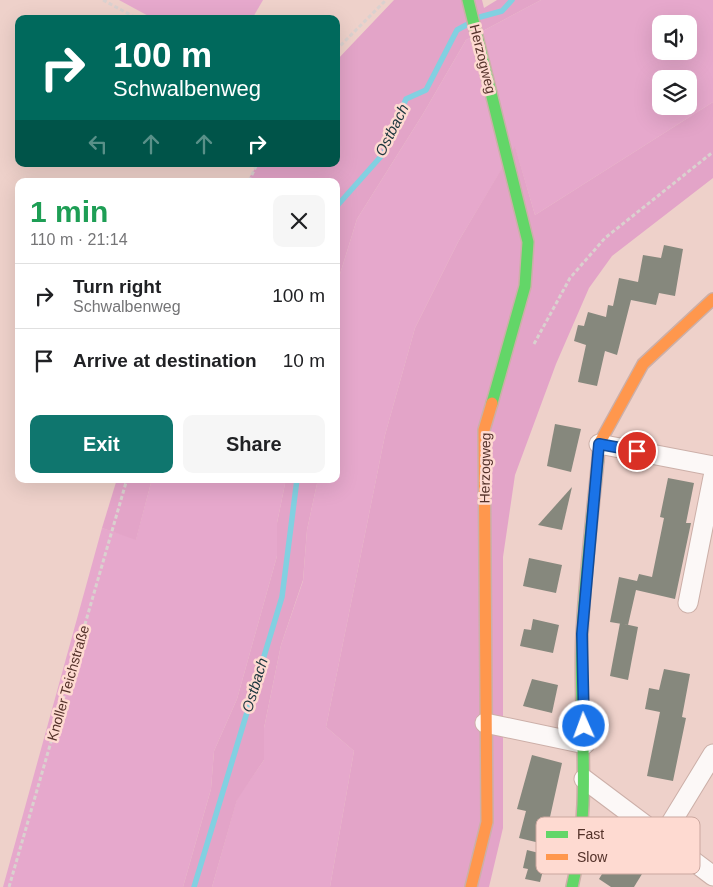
<!DOCTYPE html>
<html lang="en">
<head>
<meta charset="utf-8">
<style>
	body { margin:0; font-family:Helvetica,sans-serif; background:#f6f6f6; color:#202124; height:100vh; display:flex; flex-direction:column; font-size:19px; white-space:nowrap }
	* { box-sizing:border-box; margin:0 }
	p { font-size:16px; color:#757577 }
	.icon { flex:none; width:28px; height:28px; fill:none; stroke:currentColor; stroke-width:2; stroke-linecap:round; stroke-linejoin:round }
	.map { position:relative; flex:1; overflow:hidden }
	.details { position:absolute; left:15px; top:178px; width:325px; height:305px; display:flex; flex-direction:column; background:#fff; border-radius:10px; box-shadow:0 5px 20px #0002 }
	.details>* { flex:none }
	.top-card { position:absolute; left:15px; top:15px; width:325px; height:152px; border-radius:10px; box-shadow:0 5px 20px #0002; background:#00695c; color:#fff; overflow:hidden }
	.controls { position:absolute; left:652px; top:15px; display:grid; gap:10px }
	.controls a { display:grid; place-items:center; width:45px; height:45px; border-radius:10px; background:#fff; box-shadow:0 5px 20px #0002; font-size:25px }
	.pin { position:absolute; display:grid; place-items:center; width:42px; height:42px; color:#fff; margin:-21px; border:2px solid #fff; border-radius:50%; box-shadow:0 1px 5px #0007 }
	.me { position:absolute; width:55px; margin:-28px; rotate:358deg; stroke-linejoin:round; filter:drop-shadow(0 0 4px #0008) }
	.turn { display:flex; align-items:center; gap:18px; height:105px; padding:0 15px; font-size:22px }
	.turn .icon { width:65px; height:65px; stroke-width:2.5 }
	.turn b { display:block; font-size:35px; line-height:42px }
	.lanes { display:flex; align-items:center; height:48px; padding:0 15px; background:#0003; justify-content:center; gap:25px; direction:ltr }
	.lanes .off { opacity:.35 }
	.round { display:grid; place-items:center; flex:none; width:52px; height:52px; border-radius:10px; background:#f6f6f6 }
	.headline { display:flex; align-items:center; justify-content:space-between; height:85px; padding:0 15px }
	h1 { font-size:30px; font-weight:800; line-height:38px; color:#1e9e55 }
	.action { display:flex; gap:10px; margin-top:auto; padding:10px 15px }
	.action a { flex:1; height:58px; border-radius:10px; background:#0f766e; color:#fff; font-size:20px; font-weight:800; line-height:58px; text-align:center }
	.action a+a { background:#f6f6f6; color:#202124 }
	ul { padding:0; list-style:none }
	li { display:flex; align-items:center; gap:15px; height:65px; padding:0 15px; border-top:1px solid #e0e0e0 }
	li div { flex:1 }
	li b { display:block; font-size:19px }
	li em { font-style:normal }
	.map>svg:first-child { display:block }
	.green { fill:#e6a8cc; fill-rule:evenodd }
	.forest { fill:#e3a4c8 }
	.lines { fill:none; stroke-linecap:round; stroke-linejoin:round }
	.stream { stroke:#82d0e1; stroke-width:5.5 }
	.building { fill:#86887d }
	.street-casing { stroke:#ccafa8; stroke-width:21 }
	.fast-casing { stroke:#ccafa8; stroke-width:14 }
	.slow-casing { stroke:#ccafa8; stroke-width:14 }
	.path { stroke:#dad1cf; stroke-width:3; stroke-dasharray:4 2.5; stroke-linecap:butt }
	.street { stroke:#fcf8f7; stroke-width:19 }
	.fast { stroke:#63d668; stroke-width:11 }
	.slow { stroke:#ff974d; stroke-width:11 }
	.route-casing { stroke:#114b97; stroke-width:12 }
	.route { stroke:#1a73e8; stroke-width:9 }
	.labels { text-anchor:middle; stroke-width:5; stroke-linejoin:round; paint-order:stroke }
	.street-label { font-size:14px; fill:#533129; stroke:#fedad1 }
	.water-label { font-size:15px; font-style:italic; fill:#1a353c; stroke:#fedad1 }
	.key { fill:#fedad1; stroke:#cba79f; stroke-width:1 }
	.key-label { font-size:14px; fill:#533129 }
</style>
</head>
<body>
<div class="map">
<svg width="713" height="887" viewBox="0 0 713 887">
	<rect width="100%" height="100%" fill="#eed1ca"/>
	<g class="green">
		<path d="M119 0H263L252 19H154Z"/>
		<path d="M541 0H713V102L535 215 515 147 458 242 415 328 385 435 326 727 354 751 330 887H212L237 799 264 760V728L281 645 303 581 307 530 318 479H336V287L357 219 423 114 466 40ZM661 24H689V51H661ZM661 79H689V106H661Z"/>
		<path d="M152 479H286L277 523V556L237 699 214 751 211 789 183 887H3L102 528 136 539Z"/>
	</g>
	<g class="forest">
		<path d="M394 0H482L484 8 497 0H541L466 40 423 114 357 219 336 287V181H247L258 164H336V61Z"/>
		<path d="M713 102V178L612 256 589 288 556 364 515 475 503 557V828L489 887H330L354 751 326 727 385 435 415 328 458 242 515 146 535 215Z"/>
		<path d="M117 479H152L136 540 102 528Z"/>
		<path d="M286 479H318L307 530 303 580 281 645 264 728V760L237 800 212 887H183L211 789 214 751 237 699 277 556V523Z"/>
	</g>
	<g class="lines">
		<g class="stream">
			<path d="M480 17 502 11 512 0"/>
			<path d="M336 207 384 153 406 99 426 90 457 30 468 24"/>
			<path d="M194 887 282 597 297 479"/>
		</g>
	</g>
	<g class="building">
		<path d="M664 245 683 249 675 296 659 293 656 305 631 300 617 355 605 351 597 386 578 382 586 345 574 341 578 325 584 326 588 312 606 317 608 305 613 306 619 278 638 282 643 255 661 258Z"/>
		<path d="M555 424 581 429 571 472 547 466Z"/>
		<path d="M668 478 694 483 686 523H691L675 599 636 590 628 625 610 622 619 577 637 581 639 574 652 577 664 518 660 517Z"/>
		<path d="M572 487 562 530 538 525Z"/>
		<path d="M529 558 562 565 556 593 523 586Z"/>
		<path d="M533 619 559 625 553 653 520 646 524 629 531 630Z"/>
		<path d="M620 623 638 627 628 680 610 676Z"/>
		<path d="M664 669 690 674 682 717 686 718 673 781 647 776 660 712 645 709 649 688 659 690Z"/>
		<path d="M532 679 558 685 552 713 523 706Z"/>
		<path d="M532 755 562 763 544 844 519 838 526 811 517 809Z"/>
		<path d="M527 850 547 855 540 882 525 879 528 869 523 868Z"/>
		<path d="M613 856 642 874 634 887H611L599 879Z"/>
	</g>
	<g class="lines">
		<g class="street-casing">
			<g id="street">
				<path d="M599 444 713 466"/>
				<path d="M688 603 713 477"/>
				<path d="M485 723 585 744"/>
				<path d="M584 779 713 876"/>
				<path d="M663 836 713 754"/>
			</g>
		</g>
		<g class="fast-casing">
			<g id="fast">
				<path d="M468 0 528 242 525 286 492 403"/>
				<path d="M572 887C593 804 578 718 582 634 585 576 592 518 598 460"/>
			</g>
		</g>
		<g class="slow-casing">
			<g id="slow">
				<path d="M598 460 599 444 643 364 713 299"/>
				<path d="M471 887 487 822 484 430 492 403"/>
			</g>
		</g>
		<g class="path">
			<path d="M103 0 138 19"/>
			<path d="M336 50 386 0"/>
			<path d="M249 181 257 164"/>
			<path d="M534 344 570 278 605 238 713 152"/>
			<path d="M9 887 127 479"/>
		</g>
		<use href="#street" class="street"/>
		<use href="#fast" class="fast"/>
		<use href="#slow" class="slow"/>
	</g>
	<g class="lines">
		<g class="route-casing">
			<path id="route" d="M584 726 582 634 599 444 637 451"/>
		</g>
		<use href="#route" class="route"/>
	</g>
	<g class="labels">
		<g class="street-label">
			<text transform="translate(483 59) rotate(76)" y="5">Herzogweg</text>
			<text transform="translate(485 468) rotate(-89)" y="5">Herzogweg</text>
			<text transform="translate(68 683) rotate(-74)" y="5">Knoller Teichstraße</text>
		</g>
		<g class="water-label">
			<text transform="translate(392 130) rotate(-63)" y="5">Ostbach</text>
			<text transform="translate(255 685) rotate(-73)" y="5">Ostbach</text>
		</g>
	</g>
	<rect x="536" y="817" width="164" height="57" rx="8" class="key"/>
	<rect x="546" y="831" width="22" height="7" fill="#63d668"/>
	<rect x="546" y="854" width="22" height="6" fill="#ff974d"/>
	<g class="key-label">
		<text x="577" y="839">Fast</text>
		<text x="577" y="862">Slow</text>
	</g>
</svg>
<div class="controls">
<a><svg class="icon" aria-label="sound" viewBox="0 0 24 24"><path d="M4 9h4l5-4v14l-5-4H4zM17 9q2 3 0 6"/></svg></a>
<a><svg class="icon" aria-label="layers" viewBox="0 0 24 24"><path d="M12 4l9 5-9 5-9-5zM3 14l9 5 9-5"/></svg></a>
</div>
<div class="pin" style="left:637px;top:451px;background:#d93025"><svg class="icon" aria-label="arrive" viewBox="0 0 24 24"><path d="M6 21V4h12l-3 4 3 4H6"/></svg></div>
<svg class="me" style="left:584px;top:726px" viewBox="-20 -20 40 40"><circle r="17" fill="#1a73e8" stroke="#fff" stroke-width="3"/><path d="M0-11L8 9 0 5-8 9z" fill="#fff"/></svg>
<div class="top-card">
<div class="turn"><svg class="icon" aria-label="right" viewBox="0 0 24 24"><path d="M7 20v-9h11M14 6l5 5-5 5"/></svg><div><b>100 m</b>Schwalbenweg</div></div>
<div class="lanes"><svg class="icon off" aria-label="left" viewBox="0 0 24 24"><path d="M17 20v-9H6M10 6l-5 5 5 5"/></svg><svg class="icon off" aria-label="ahead" viewBox="0 0 24 24"><path d="M12 20V5M6 11l6-6 6 6"/></svg><svg class="icon off" aria-label="ahead" viewBox="0 0 24 24"><path d="M12 20V5M6 11l6-6 6 6"/></svg><svg class="icon" aria-label="right" viewBox="0 0 24 24"><path d="M7 20v-9h11M14 6l5 5-5 5"/></svg></div>
</div>
<section class="details">
<div class="headline"><div><h1>1 min</h1><p>110 m · 21:14</p></div><a class="round"><svg class="icon" aria-label="close" viewBox="0 0 24 24"><path d="M6 6l12 12M18 6L6 18"/></svg></a></div>
<ul>
<li><svg class="icon" aria-label="right" viewBox="0 0 24 24"><path d="M7 20v-9h11M14 6l5 5-5 5"/></svg><div><b>Turn right</b><p>Schwalbenweg</p></div><em>100 m</em></li>
<li><svg class="icon" aria-label="arrive" viewBox="0 0 24 24"><path d="M6 21V4h12l-3 4 3 4H6"/></svg><div><b>Arrive at destination</b></div><em>10 m</em></li>
</ul>
<div class="action"><a>Exit</a><a>Share</a></div>
</section>
</div>
</body>
</html>
